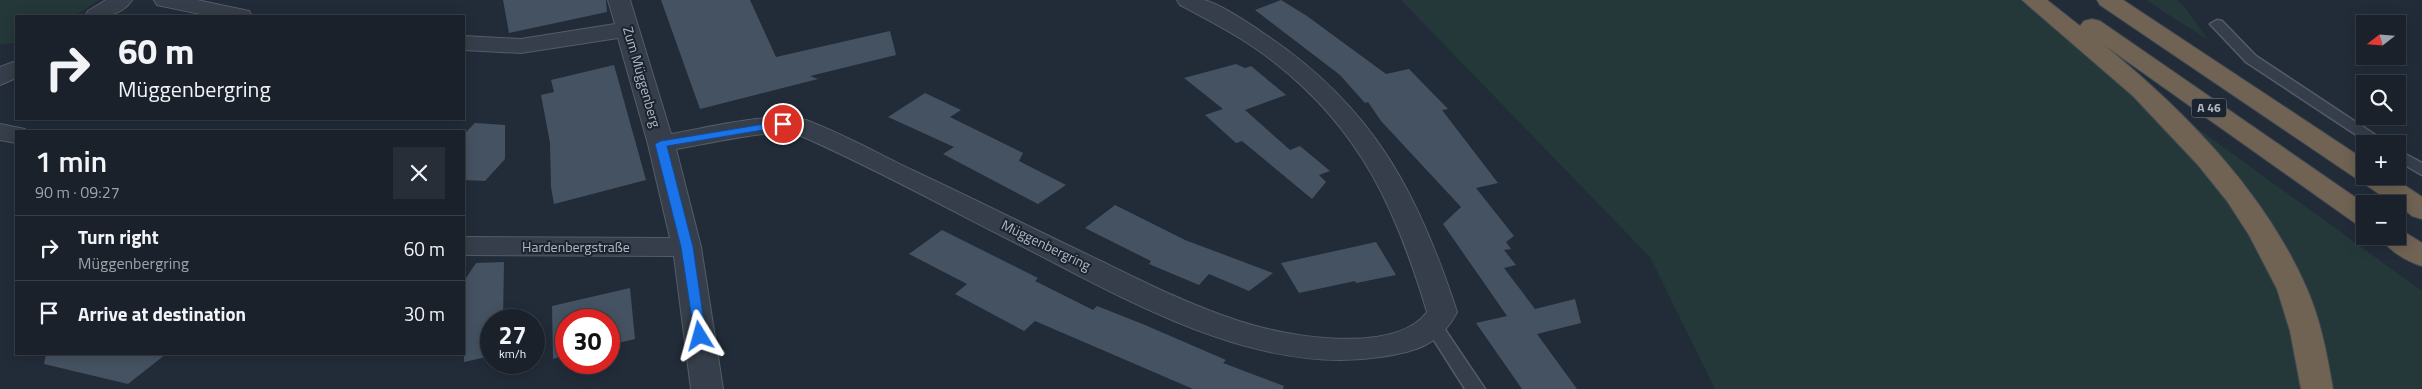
<!DOCTYPE html>
<html lang="en">
<head>
<meta charset="utf-8">
<style>
	body { margin:0; font-family:"Titillium Web",sans-serif; background:#272e37; color:#f1f3f6; height:100vh; display:flex; flex-direction:column; font-size:19px; white-space:nowrap }
	* { box-sizing:border-box; margin:0 }
	p { font-size:16px; color:#9fa3a9 }
	.icon { flex:none; width:28px; height:28px; fill:none; stroke:currentColor; stroke-width:2; stroke-linecap:round; stroke-linejoin:round }
	.map { position:relative; flex:1; overflow:hidden }
	.drawer { position:absolute; left:15px; top:130px; width:450px; height:225px; display:flex; flex-direction:column; background:#1a212b; border-radius:0px; box-shadow:0 2px 12px #0003,0 0 0 1px #383e47 }
	.drawer>* { flex:none }
	.guide { position:absolute; left:15px; top:15px; width:450px; height:105px; border-radius:0px; box-shadow:0 2px 12px #0003,0 0 0 1px #383e47; background:#1a212b; color:#f1f3f6; overflow:hidden }
	.needle { width:32px; rotate:253deg }
	.fabs { position:absolute; left:2356px; top:15px; display:grid; gap:10px }
	.fabs a { display:grid; place-items:center; width:50px; height:50px; border-radius:0px; background:#1a212b; box-shadow:0 2px 12px #0003,0 0 0 1px #383e47; font-size:25px }
	.speed { position:absolute; left:480px; top:309px; display:flex; gap:10px; font-size:25px; font-weight:700; text-align:center }
	.speed>* { display:grid; place-content:center; width:65px; height:65px; border-radius:50%; background:#1a212b; box-shadow:0 2px 12px #0003,0 0 0 1px #383e47; line-height:1 }
	.speed small { font-size:12px; font-weight:400 }
	.speed .limit { border:8px solid #d22; background:#fff; color:#111 }
	.pin { position:absolute; display:grid; place-items:center; width:42px; height:42px; color:#fff; margin:-21px; border:2px solid #fff; border-radius:50%; box-shadow:0 1px 5px #0007 }
	.me { position:absolute; width:55px; margin:-28px; rotate:352deg; stroke-linejoin:round; filter:drop-shadow(0 0 4px #0008) }
	.turn { display:flex; align-items:center; gap:18px; height:105px; padding:0 20px; font-size:22px }
	.turn .icon { width:65px; height:65px; stroke-width:2.5 }
	.turn b { display:block; font-size:35px; line-height:42px }
	.round { display:grid; place-items:center; flex:none; width:52px; height:52px; border-radius:0px; background:#272e37 }
	.headline { display:flex; align-items:center; justify-content:space-between; height:85px; padding:0 20px }
	h1 { font-size:30px; font-weight:600; line-height:38px }
	ul { padding:0; list-style:none }
	li { display:flex; align-items:center; gap:15px; height:65px; padding:0 20px; border-top:1px solid #383e47 }
	li div { flex:1 }
	li b { display:block; font-size:19px }
	li em { font-style:normal }
	.map>svg:first-child { display:block }
	.green { fill:#24383a }
	.building { fill:#455261 }
	.lines { fill:none; stroke-linecap:round; stroke-linejoin:round }
	.lane-casing { stroke:#535c67; stroke-width:3 }
	.street-casing { stroke:#535c67; stroke-width:2 }
	.highway-casing { stroke:#404954; stroke-width:2 }
	.lane { fill:#353e4a; fill-rule:evenodd }
	.street { fill:#353e4a; fill-rule:evenodd }
	.highway { fill:#706353; fill-rule:evenodd }
	.route { fill:#1a73e8; stroke:#114b97 }
	.labels { text-anchor:middle; stroke-width:4; stroke-linejoin:round; paint-order:stroke }
	.shield { fill:#1b232e; stroke:#838c98; stroke-width:1 }
	.shield-label { font-size:12px; font-weight:bold; fill:#b0b9c6 }
	.street-label { font-size:14px; fill:#b0b9c6; stroke:#1b232e }
</style>
</head>
<body>
<div class="map">
<svg width="2422" height="389" viewBox="0 0 2422 389">
	<rect width="100%" height="100%" fill="#222c39"/>
	<g class="green">
		<path d="M0 0H99L74 16H16V43L0 44Z"/>
		<path d="M1401 0H2020L2422 291V389H1715L1650 257Z"/>
		<path d="M2146 0H2176L2184 6 2208 40Z"/>
	</g>
	<g class="building">
		<path d="M503 0H606L607 12 509 33Z"/>
		<path d="M661 0H750L776 57 890 31 896 55 810 76 818 79 700 109Z"/>
		<path d="M1281 0 1307 16 1386 74 1409 69 1448 109 1442 110 1498 183 1476 188 1514 236 1506 242 1511 249 1504 250 1516 265 1504 268 1535 309 1575 299 1581 323 1537 334 1577 389H1522L1476 323 1507 316 1443 224 1461 207 1381 121 1368 102 1365 103 1340 75 1255 10Z"/>
		<path d="M1236 64 1245 68 1251 66 1286 95 1245 110 1290 150 1300 146 1330 171 1319 175 1326 182 1312 199 1242 141 1236 143 1205 115 1223 109 1184 78Z"/>
		<path d="M614 65 646 180 554 204 551 187 550 143 541 95 554 92 551 80Z"/>
		<path d="M925 93 961 110 950 117 1023 153 1019 161 1066 185 1038 204 943 154 954 147 888 117Z"/>
		<path d="M475 123 505 125V159L485 181 464 180V134Z"/>
		<path d="M1115 205 1185 240 1273 273 1249 291 1209 274 1199 285 1149 264 1151 261 1085 228Z"/>
		<path d="M942 230 1038 278 1035 281 1093 310 1097 306 1145 325 1226 360 1223 363 1284 386 1283 389H1193L1035 321 1024 331 955 294 967 284 909 254Z"/>
		<path d="M1376 242 1396 275 1356 283 1355 281 1299 293 1281 263Z"/>
		<path d="M504 262 503 320H491V356L464 362V281L476 263Z"/>
		<path d="M630 288 635 339 609 345V320H566V355L553 359 552 306Z"/>
		<path d="M46 354H166L128 384 44 364Z"/>
	</g>
	<g class="lines">
		<g class="lane-casing">
			<g id="lane">
				<path d="M2217 20 2222 21 2256 56 2389 144H2370L2246 62 2210 24Z"/>
				<path d="M2398 150 2422 163V175L2398 161Z"/>
				<path d="M1434 320 1440 322 1485 389H1465L1425 326 1428 322Z"/>
			</g>
		</g>
		<g class="street-casing">
			<g id="street">
				<path d="M106 0H132C121 17 103 16 85 16L88 11Z"/>
				<path d="M154 0H197L249 11 252 16H210L157 5Z"/>
				<path d="M608 0H630L671 134C708 128 771 111 806 120 843 134 877 153 912 170 976 200 1040 232 1103 262 1148 284 1192 306 1239 321 1284 336 1394 356 1427 312 1396 209 1361 130 1274 62 1245 39 1212 22 1180 5L1177 0C1185 0 1195 0 1203 0 1218 2 1253 26 1266 35 1373 107 1418 192 1457 312 1440 345 1415 352 1380 357 1250 377 1116 293 1004 237 937 203 870 166 801 136 777 126 704 145 676 149L701 247 723 389H691L674 256 464 255V237L670 238 648 144 618 38 521 53 464 50V36L521 39 615 24Z"/>
				<path d="M16 61V78L0 85V67Z"/>
				<path d="M0 124 25 129 26 131H16V143L0 140Z"/>
			</g>
		</g>
		<g class="highway-casing">
			<g id="highway">
				<path d="M2022 0H2047L2080 26 2084 21 2092 19 2100 21 2365 204V226L2355 223 2104 45C2185 111 2265 192 2307 289 2321 321 2327 355 2333 389H2301L2290 331 2277 289 2249 235 2227 201 2198 165 2133 96Z"/>
				<path d="M2097 0H2123L2365 160V176H2391L2422 197V219L2412 216 2398 204H2394L2100 5Z"/>
				<path d="M2398 228 2422 243V266C2407 262 2388 250 2379 236H2398Z"/>
			</g>
		</g>
		<use href="#lane" class="lane"/>
		<use href="#street" class="street"/>
		<use href="#highway" class="highway"/>
	</g>
	<path class="route" d="M783 121 788 124 787 126 667 146 693 247 706 336 700 340 695 339 681 247 655 144 661 141Z"/>
	<g class="labels">
		<rect class="shield" x="2191.5" y="98.5" width="35" height="19" rx="4"/>
		<g class="shield-label">
			<text x="2209" y="112">A 46</text>
		</g>
		<g class="street-label">
			<text transform="translate(642 77) rotate(74)" y="5">Zum Müggenberg</text>
			<text transform="translate(1046 245) rotate(26)" y="5">Müggenbergring</text>
			<text x="576" y="252">Hardenbergstraße</text>
		</g>
	</g>
</svg>
<div class="fabs">
<a><svg class="needle" viewBox="-14 -14 28 28"><path d="M0-13l5 13h-10z" fill="#e53935"/><path d="M0 13l5-13h-10z" fill="#9fa3a9"/></svg></a>
<a><svg class="icon" aria-label="search" viewBox="0 0 24 24"><circle cx="10" cy="10" r="6"/><path d="M15 15l6 6"/></svg></a>
<a>+</a>
<a>−</a>
</div>
<div class="speed"><div>27<small>km/h</small></div><div class="limit">30</div></div>
<div class="pin" style="left:783px;top:124px;background:#d93025"><svg class="icon" aria-label="arrive" viewBox="0 0 24 24"><path d="M6 21V4h12l-3 4 3 4H6"/></svg></div>
<svg class="me" style="left:700px;top:336px" viewBox="-20 -20 40 40"><path d="M0-17L14 15 0 8-14 15z" fill="#1a73e8" stroke="#fff" stroke-width="4"/></svg>
<div class="guide">
<div class="turn"><svg class="icon" aria-label="right" viewBox="0 0 24 24"><path d="M7 20v-9h11M14 6l5 5-5 5"/></svg><div><b>60 m</b>Müggenbergring</div></div>
</div>
<section class="drawer">
<div class="headline"><div><h1>1 min</h1><p>90 m · 09:27</p></div><a class="round"><svg class="icon" aria-label="close" viewBox="0 0 24 24"><path d="M6 6l12 12M18 6L6 18"/></svg></a></div>
<ul>
<li><svg class="icon" aria-label="right" viewBox="0 0 24 24"><path d="M7 20v-9h11M14 6l5 5-5 5"/></svg><div><b>Turn right</b><p>Müggenbergring</p></div><em>60 m</em></li>
<li><svg class="icon" aria-label="arrive" viewBox="0 0 24 24"><path d="M6 21V4h12l-3 4 3 4H6"/></svg><div><b>Arrive at destination</b></div><em>30 m</em></li>
</ul>
</section>
</div>
</body>
</html>
